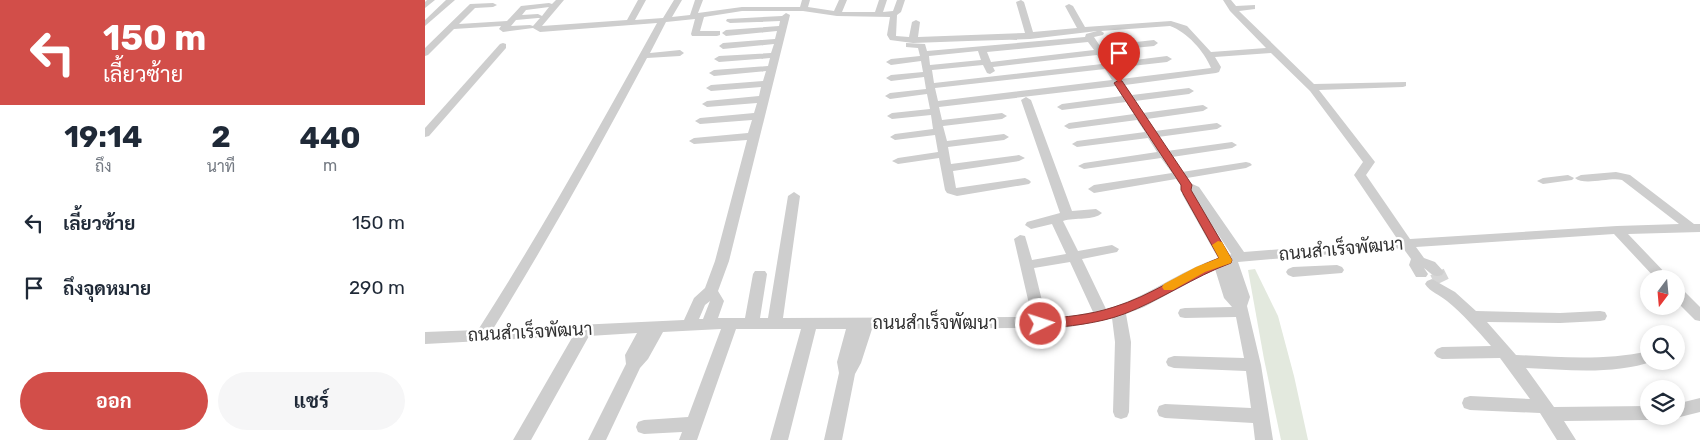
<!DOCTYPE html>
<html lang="th">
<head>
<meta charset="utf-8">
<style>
	body { margin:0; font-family:Rubik,Sarabun,sans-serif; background:#f6f6f7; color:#1f2937; height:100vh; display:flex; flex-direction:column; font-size:19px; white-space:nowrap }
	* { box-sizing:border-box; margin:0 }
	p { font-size:16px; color:#747a83 }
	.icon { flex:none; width:28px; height:28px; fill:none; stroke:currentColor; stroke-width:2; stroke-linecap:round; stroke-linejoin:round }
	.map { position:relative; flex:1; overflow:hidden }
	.side { display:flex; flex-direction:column; background:#fff; width:425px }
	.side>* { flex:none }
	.banner { background:#d24e49; color:#fff; overflow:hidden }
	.needle { width:32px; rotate:196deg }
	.fabs { position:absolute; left:1215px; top:270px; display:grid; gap:10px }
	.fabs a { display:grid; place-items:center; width:45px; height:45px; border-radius:50%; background:#fff; box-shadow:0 2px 8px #0003; font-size:25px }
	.pin { position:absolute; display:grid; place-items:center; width:42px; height:42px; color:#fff; margin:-51px -21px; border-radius:50% 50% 50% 0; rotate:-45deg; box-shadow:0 0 5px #0007 }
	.pin .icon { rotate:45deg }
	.me { position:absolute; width:55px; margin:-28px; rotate:86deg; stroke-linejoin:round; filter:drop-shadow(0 0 4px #0008) }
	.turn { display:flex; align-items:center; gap:18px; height:105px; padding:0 20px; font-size:22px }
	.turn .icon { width:65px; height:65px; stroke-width:2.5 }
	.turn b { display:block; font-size:35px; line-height:42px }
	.eta { display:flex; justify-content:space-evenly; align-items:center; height:85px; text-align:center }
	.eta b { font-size:30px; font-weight:700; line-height:35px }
	.action { display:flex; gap:10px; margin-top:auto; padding:10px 20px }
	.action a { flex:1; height:58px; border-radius:30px; background:#d24e49; color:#fff; font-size:20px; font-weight:700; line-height:58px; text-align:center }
	.action a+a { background:#f6f6f7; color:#1f2937 }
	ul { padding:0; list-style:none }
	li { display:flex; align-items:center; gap:15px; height:65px; padding:0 20px }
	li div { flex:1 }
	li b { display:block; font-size:19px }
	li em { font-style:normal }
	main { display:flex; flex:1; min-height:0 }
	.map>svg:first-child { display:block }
	.green { fill:#e3e9de }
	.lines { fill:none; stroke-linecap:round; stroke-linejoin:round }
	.minor-tunnel { stroke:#d6d6d6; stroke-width:15; stroke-dasharray:15 8; stroke-linecap:butt }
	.minor { fill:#cecece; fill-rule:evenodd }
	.route { fill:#d24e49; stroke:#88332f }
	.slow { fill:#f59e0b }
	.labels { text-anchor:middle; stroke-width:5; stroke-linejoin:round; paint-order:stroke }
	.street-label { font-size:18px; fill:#313131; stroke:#fff }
</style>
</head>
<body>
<main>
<section class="side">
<div class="banner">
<div class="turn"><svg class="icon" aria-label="left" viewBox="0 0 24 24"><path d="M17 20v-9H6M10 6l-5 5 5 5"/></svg><div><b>150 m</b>เลี้ยวซ้าย</div></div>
</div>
<div class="eta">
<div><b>19:14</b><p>ถึง</p></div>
<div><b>2</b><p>นาที</p></div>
<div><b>440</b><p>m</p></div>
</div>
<ul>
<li><svg class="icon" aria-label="left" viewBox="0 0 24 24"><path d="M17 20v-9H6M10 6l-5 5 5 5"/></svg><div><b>เลี้ยวซ้าย</b></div><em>150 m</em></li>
<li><svg class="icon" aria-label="arrive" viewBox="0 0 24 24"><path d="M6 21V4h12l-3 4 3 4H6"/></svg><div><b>ถึงจุดหมาย</b></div><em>290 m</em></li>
</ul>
<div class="action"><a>ออก</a><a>แชร์</a></div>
</section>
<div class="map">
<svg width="1275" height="440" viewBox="0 0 1275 440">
	<rect width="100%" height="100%" fill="#fff"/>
	<path class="green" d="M830 269 853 316 869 376 883 440H856L839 359 823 270Z"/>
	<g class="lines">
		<path class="minor-tunnel" d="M1012 272 1017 282"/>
		<g class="minor">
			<path d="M2 0H10L0 8V2Z"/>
			<path d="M21 0H30L0 26V20Z"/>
			<path d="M131 0H139L117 26 202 20 213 0H221L210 20 238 18 249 0H257L247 17 265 15 270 0H278L273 13 317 7H375L377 0H385L383 7 409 11 414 0H422L417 12H450L454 0H462L458 12 468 11 472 0H480L476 12 472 15 471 36 484 37 487 22 491 20 495 22 493 37 600 33 591 2 596 0 599 2 608 32 652 28 640 6 644 4 648 6 660 27 746 21 762 26 786 52 841 48 805 11 798 0H806L811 6 830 5V9L814 11 889 84 981 82V86L978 87 894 90 950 162 941 175 985 239 1192 226 1254 224 1197 180C1185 177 1159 186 1150 178L1156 175 1191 172 1205 175 1269 224H1275V232L1203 234 1246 279H1231L1189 234 991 247 999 258 1010 262 1019 272 1017 275C1008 278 1006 273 999 268L1003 274 1001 277H991L984 265 986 259 978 248 813 262 825 297 822 306 836 365 848 440H830L828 423 740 418 734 416 732 411 734 406 740 404 826 408 821 371 749 368 743 366 741 362 743 358 749 356 819 358 811 317 760 318 755 317 753 313 755 309 760 308 807 307 799 298 790 269 719 307 701 314 706 342 704 412 702 417 696 419 690 417 688 412 690 342 687 318C671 322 625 333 611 328L447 329 436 363 430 374 417 440H399L414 373 412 362 421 329H391L363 440H345L376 329H311L272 440H254L257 432 219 434 213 432 211 427 213 422 219 420 263 417 296 329 238 332 223 359 215 368 181 440H163L201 364 200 355 212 333 164 336 106 440H88L148 336 0 344V332L53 330C117 230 175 126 232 23L115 32 108 28 78 32 74 29 76 26 29 29 3 55 0 56V48L45 4 68 3 72 5 68 7 50 8 34 24 82 21 96 6 124 3 127 4ZM124 7 117 16 113 14 97 15 101 10ZM317 11H378L412 16 465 17 462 35 465 40 488 43 543 41 605 39 672 31 661 34 660 37 502 51 500 44 481 43V47L493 48 495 56 466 59 461 62 466 65 496 61 498 72 466 75 461 78 466 81 499 77 501 89 465 93 460 96 465 99 502 94 505 109 467 113 462 116 467 119 506 115 508 129 470 134 465 137 470 140 510 135 513 152 473 158 467 161 473 164 514 158 520 190 522 193 532 196 604 184 606 182 604 180 600 178 531 188 528 171 594 161 600 158 594 155 526 164 523 147 579 140 584 137 579 134 522 141 518 126 577 119 582 116 577 113 517 120 514 107 691 86 697 96 637 104 632 107 637 110 701 102 709 114 644 123 639 126 644 129 712 120 720 132 652 141 647 144 652 147 723 138 732 152 659 163 653 166 659 169 736 158 747 173 669 185 663 189 669 193 751 179 757 187 762 191 757 194 793 258C754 271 721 298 681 309L657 259 692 252 694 249 687 245 653 251 638 221C650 217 669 221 677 213L671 209 647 211 606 100 601 97 596 100 635 213 602 222 600 225 606 229 627 224 641 254 607 260 600 236 595 235 589 239 607 317 358 318 375 196 369 192 363 196 343 318H335L342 274 340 271H330L328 274 320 318H293L299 301 293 291 304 261 365 15 361 13 357 16 302 19 301 21 305 23 355 21 354 26 301 30 297 33 301 36 352 31 350 39 298 43 294 46 298 49 349 44 346 53 294 56 289 59 294 62 345 58 343 66 289 70 284 73 289 76 341 71 338 81 286 85 281 88 286 91 336 87 334 96 282 101 277 104 282 107 332 103 329 113 275 118 270 121 275 124 327 120 323 133 269 138 264 141 269 144 322 140 290 261 280 288 269 298 259 320 68 329C123 240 173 150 222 58L255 56 259 53 255 50 225 53 241 22 270 19 266 34 267 36H292L295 35V31H275L279 17ZM113 18H115L108 26 105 25 86 26 91 20ZM745 26C762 32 779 51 786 68L696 79 689 68 742 62 747 59 742 56 686 63 679 51 729 46 733 43 729 40 675 46 669 37 678 35 679 33 676 31ZM663 42 669 50 566 62 562 52ZM553 51 556 60 505 65 504 56ZM846 53 885 91 938 162 929 175 973 240 819 252 774 187 765 183 762 178 821 168 827 165 825 163 821 162 757 172 747 157 807 148 812 145 807 142 742 151 733 137 792 129 797 126 792 123 730 131 722 119 778 111 783 108 778 105 718 113 710 101 764 94 769 91 764 88 707 95 700 85 791 73 794 72 796 67 790 57ZM672 55 677 64 509 83 507 70 558 65 562 73 565 74 570 71 568 67ZM680 69 687 80 513 101 510 88ZM787 225 806 254 805 255ZM645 262 668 312 640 317H621L609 268ZM285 301 278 319H274L280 305Z"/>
			<path d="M78 43 81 44V48L4 136 0 137V128L75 44Z"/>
			<path d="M1143 175 1149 178 1147 180 1118 184 1112 181 1118 178Z"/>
			<path d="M912 265 917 267 919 270 917 273 868 277 863 275 861 272 863 269 868 267Z"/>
			<path d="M1007 279 1030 292 1051 311 1135 313 1175 311 1180 312 1182 316 1180 320 1175 321 1135 323 1062 322 1091 355C1136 357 1179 361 1224 351V361H1229C1188 375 1144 370 1101 368L1129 407 1224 406V416H1231L1230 418 1224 420 1139 421 1151 440H1132L1115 413 1045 410 1039 408 1037 403 1039 398 1045 396 1105 399 1075 358 1017 359 1012 357 1009 353 1012 349 1017 347 1066 346C1052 330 1038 314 1022 301 1015 295 1005 292 1000 284L1002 281Z"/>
			<path d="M1251 287 1256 288 1275 307V321L1270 320 1251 301Z"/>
			<path d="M1275 398V412L1251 418 1246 416H1251V404Z"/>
		</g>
	</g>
	<path class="route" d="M694 80 697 81 767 185 766 190 807 260 806 263C768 277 736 300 699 314 672 324 644 326 616 329L611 327 609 324 611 320 616 319C641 317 665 315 689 307 726 296 758 272 794 258L756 190V185L689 83Z"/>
	<path class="slow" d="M793 241 797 242 807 260 806 263 780 272 748 290H739L737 287 739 284 771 267 794 258 787 245Z"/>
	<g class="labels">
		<g class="street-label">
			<text transform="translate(916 249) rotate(-5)" y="6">ถนนสำเร็จพัฒนา</text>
			<text x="510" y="329">ถนนสำเร็จพัฒนา</text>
			<text transform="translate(105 332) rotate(-3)" y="6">ถนนสำเร็จพัฒนา</text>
		</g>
	</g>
</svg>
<div class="fabs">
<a><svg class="needle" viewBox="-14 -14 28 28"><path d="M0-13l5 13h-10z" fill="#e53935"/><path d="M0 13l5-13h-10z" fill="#747a83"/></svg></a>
<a><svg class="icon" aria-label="search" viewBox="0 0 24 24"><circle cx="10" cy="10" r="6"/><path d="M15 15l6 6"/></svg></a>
<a><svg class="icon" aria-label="layers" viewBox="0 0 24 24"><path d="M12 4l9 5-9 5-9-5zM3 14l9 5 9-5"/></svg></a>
</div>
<div class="pin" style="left:694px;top:83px;background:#d93025"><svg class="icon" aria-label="arrive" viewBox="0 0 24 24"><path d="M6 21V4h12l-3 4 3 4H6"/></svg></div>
<svg class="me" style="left:616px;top:324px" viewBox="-20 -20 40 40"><circle r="17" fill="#d24e49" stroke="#fff" stroke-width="3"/><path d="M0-11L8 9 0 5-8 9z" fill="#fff"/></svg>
</div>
</main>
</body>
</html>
